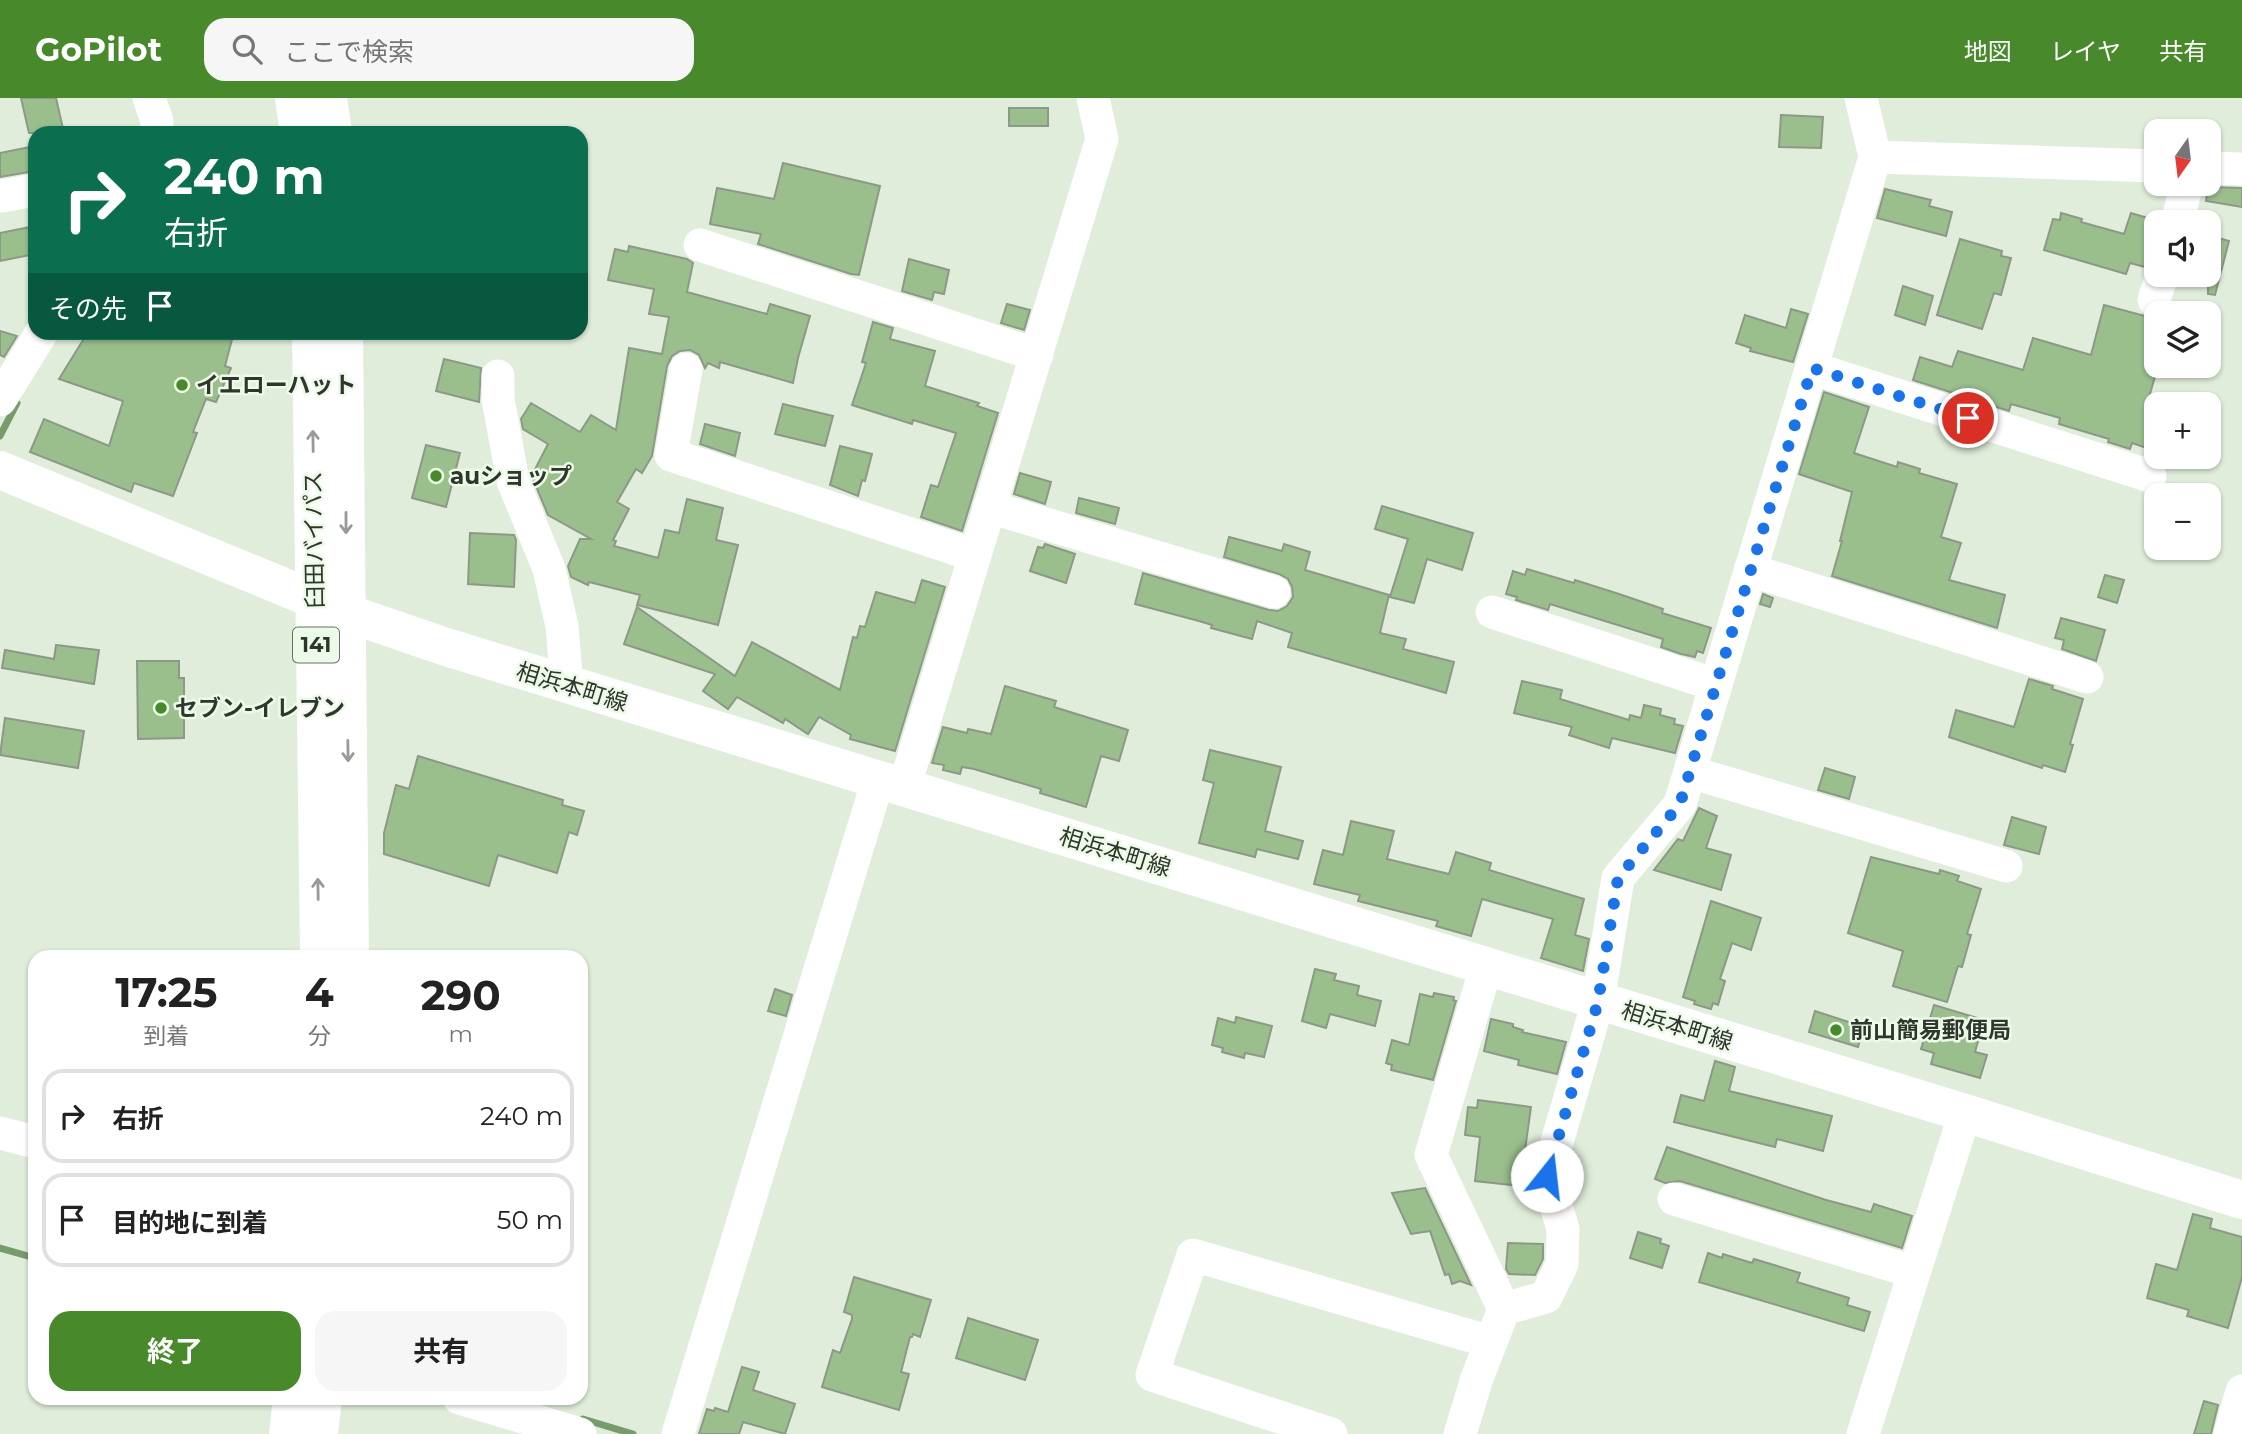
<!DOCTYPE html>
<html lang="ja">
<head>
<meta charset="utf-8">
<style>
	body { margin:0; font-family:Montserrat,"Noto Sans JP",sans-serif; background:#f6f6f6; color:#222; height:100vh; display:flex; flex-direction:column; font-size:26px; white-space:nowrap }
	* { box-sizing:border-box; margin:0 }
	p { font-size:23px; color:#767676 }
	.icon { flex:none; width:38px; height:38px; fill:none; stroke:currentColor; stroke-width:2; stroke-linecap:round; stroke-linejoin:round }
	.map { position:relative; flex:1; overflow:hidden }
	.side { position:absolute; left:28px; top:852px; width:560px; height:455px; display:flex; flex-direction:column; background:#fff; border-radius:21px; box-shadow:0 2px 5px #0004 }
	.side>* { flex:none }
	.top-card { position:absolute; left:28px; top:28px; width:560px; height:214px; border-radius:21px; box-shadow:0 2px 5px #0004; background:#0b6e4f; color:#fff; overflow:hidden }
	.needle { width:46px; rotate:194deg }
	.tools { position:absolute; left:2144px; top:21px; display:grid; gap:14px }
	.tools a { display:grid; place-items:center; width:77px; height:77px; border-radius:14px; background:#fff; box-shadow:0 2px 5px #0004; font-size:35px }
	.pin { position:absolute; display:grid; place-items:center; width:60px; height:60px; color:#fff; margin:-30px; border:4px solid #fff; border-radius:50%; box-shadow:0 2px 7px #0007 }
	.me { position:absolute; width:77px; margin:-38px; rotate:16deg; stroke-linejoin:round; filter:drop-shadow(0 0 5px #0008) }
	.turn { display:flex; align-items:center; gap:24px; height:147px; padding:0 21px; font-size:32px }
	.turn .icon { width:91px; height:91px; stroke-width:2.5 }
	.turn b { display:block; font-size:49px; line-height:60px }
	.then { display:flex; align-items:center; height:66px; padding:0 21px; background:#0003; gap:14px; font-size:26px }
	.eta { display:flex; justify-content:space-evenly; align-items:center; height:119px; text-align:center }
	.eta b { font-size:42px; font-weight:700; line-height:49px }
	.action { display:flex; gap:14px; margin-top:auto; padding:14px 21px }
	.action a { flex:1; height:80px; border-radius:21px; background:#48892b; color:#fff; font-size:28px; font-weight:700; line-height:80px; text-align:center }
	.action a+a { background:#f6f6f6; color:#222 }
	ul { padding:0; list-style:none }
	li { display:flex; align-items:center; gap:21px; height:94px; margin:0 14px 10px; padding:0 7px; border:4px solid #e0e0e0; border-radius:21px }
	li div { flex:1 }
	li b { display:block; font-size:26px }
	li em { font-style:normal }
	header { display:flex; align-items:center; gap:42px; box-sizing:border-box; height:98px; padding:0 35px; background:#48892b; color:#fff }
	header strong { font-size:33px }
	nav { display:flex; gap:38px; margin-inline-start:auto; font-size:24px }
	.search { width:490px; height:63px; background:#f6f6f6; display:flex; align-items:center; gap:18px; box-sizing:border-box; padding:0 24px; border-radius:21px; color:#767676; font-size:26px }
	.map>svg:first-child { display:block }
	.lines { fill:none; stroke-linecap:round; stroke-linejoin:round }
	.stream { stroke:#789b6b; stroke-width:7 }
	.building { fill:#9abf8d; stroke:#8c9987; stroke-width:2 }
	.minor { stroke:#fff; stroke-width:33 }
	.major { stroke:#fff; stroke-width:38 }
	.highway { stroke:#fff; stroke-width:38 }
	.oneway { stroke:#989a96 }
	.route { stroke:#1a73e8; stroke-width:12; stroke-dasharray:0 21.6 }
	.poi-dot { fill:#48892b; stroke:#ecfbe7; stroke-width:2.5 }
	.labels { text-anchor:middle; stroke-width:5; stroke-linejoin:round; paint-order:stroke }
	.shield { fill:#ecfbe7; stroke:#687066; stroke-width:2 }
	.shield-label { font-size:21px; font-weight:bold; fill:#30352e }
	.poi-label { font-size:23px; font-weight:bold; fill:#30352e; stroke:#ecfbe7; text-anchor:start }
	.street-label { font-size:23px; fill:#30352e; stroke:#ecfbe7 }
</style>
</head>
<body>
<header>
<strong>GoPilot</strong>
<div class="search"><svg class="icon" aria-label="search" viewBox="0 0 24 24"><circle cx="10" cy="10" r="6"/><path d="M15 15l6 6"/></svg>ここで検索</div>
<nav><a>地図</a><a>レイヤ</a><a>共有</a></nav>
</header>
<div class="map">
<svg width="2242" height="1336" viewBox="0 0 2242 1336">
	<rect width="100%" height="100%" fill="#dfedda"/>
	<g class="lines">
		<g class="stream">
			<path d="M0 338 17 305"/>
			<path d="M0 1150 35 1160"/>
			<path d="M583 1321 633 1336"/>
		</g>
	</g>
	<g class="building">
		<path d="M21 0H56L64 35H29Z"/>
		<rect x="1009" y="10" width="39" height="18"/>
		<path d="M1781 17 1823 19 1821 50 1779 49Z"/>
		<path d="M35 48V73L0 79V55Z"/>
		<path d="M783 65 880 88 859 177 851 176 758 146 761 136 710 126 717 90 774 101Z"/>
		<path d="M2208 89 2242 90V109L2206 103Z"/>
		<path d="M1885 91 1931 102 1929 108 1952 114 1946 138 1877 120Z"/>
		<path d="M2061 115 2082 121 2081 124 2124 136 2131 115 2154 122 2152 130 2156 132 2155 159 2149 163 2145 169 2130 165 2126 176 2044 152 2053 121 2060 122Z"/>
		<path d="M35 128V156L0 163V135Z"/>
		<path d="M2208 137 2229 143 2215 197 2208 196Z"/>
		<path d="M1960 141 2002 153 2001 158 2011 160 2001 197 1994 195 1982 231 1937 217Z"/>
		<path d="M629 148 687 161 693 165 687 194 767 216 770 206 810 218 798 260 793 285 720 264 719 270 708 265 705 270 699 257 690 252 680 253 672 258 667 268 652 358 642 375 636 371 617 404 629 411 613 442 616 443 614 448 658 460 665 432 679 435 687 401 723 410 716 442 738 447 718 527 637 507 640 497 589 484 588 487 571 479 568 468 580 441H591L548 417 533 381 534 379 532 377 548 346 523 331 521 321 531 305 580 334 591 317 616 332 629 250 662 256 669 219 649 216 654 191 608 182 615 151 628 154Z"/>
		<path d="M909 161 949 172 944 196 934 194 932 202 902 193Z"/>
		<path d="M1903 188 1933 198 1925 227 1895 217Z"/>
		<path d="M1007 206 1030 212 1024 232 1001 225Z"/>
		<path d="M2104 207 2156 221V275L2145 313 2156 317V353L2132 345 2130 351 2108 344 2109 341 2059 326 2060 320 2011 306 2009 313 1913 282 1920 259 1952 269 1958 253 2023 272 2033 240 2091 257Z"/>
		<path d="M1791 211 1808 216 1793 264 1750 253 1751 250 1736 245 1745 217 1786 230Z"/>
		<path d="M873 224 893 230 890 241 935 253 925 288 979 305 977 308 998 315 962 433 921 419 931 387 938 389 956 335 913 322 912 326 852 307 866 265 862 264Z"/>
		<path d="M0 233 17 238 4 259 0 257Z"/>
		<path d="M88 234H234L225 268 231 270 216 304 206 301 193 334 197 335 173 398 134 385 131 394 30 354 44 321 109 348 123 303 59 281Z"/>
		<path d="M444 261 481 270 479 304 436 293Z"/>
		<path d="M1824 294 1869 309 1854 355 1897 369 1898 364 1920 371 1919 375 1957 386 1941 439 1961 445 1949 482 2005 497 1997 530 1832 478 1842 443H1840L1852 394 1799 376Z"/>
		<path d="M783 306 833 318 825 348 775 336Z"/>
		<path d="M705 326 740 335 735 358 700 346Z"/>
		<path d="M426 347 460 355 446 409 412 400Z"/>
		<path d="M840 348 872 356 865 383 862 382 858 398 830 387Z"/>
		<path d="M1020 375 1051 384 1045 406 1014 396Z"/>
		<path d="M1079 400 1119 410 1115 426 1076 415Z"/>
		<path d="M1382 408 1473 435 1462 472 1427 461 1414 505 1390 499 1408 441 1375 431Z"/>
		<path d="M470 435 514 437 516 442 514 489 468 486Z"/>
		<path d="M1229 439 1282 453 1284 446 1310 454 1305 472 1389 497 1380 535 1406 541 1403 551 1454 564 1446 595 1288 549 1292 535 1257 523 1252 541 1211 530 1212 527 1199 523 1135 506 1143 475 1269 512 1278 513 1287 508 1293 499 1292 489 1288 481 1279 476 1224 459Z"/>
		<path d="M1045 446 1075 456 1066 485 1030 473 1038 449 1043 450Z"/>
		<path d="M1527 471 1574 485 1575 482 1619 496 1663 511 1662 515 1711 530 1703 555 1697 553 1695 559 1681 556 1661 549 1663 541 1550 506 1548 512 1516 502 1517 499 1506 496 1513 473 1525 477Z"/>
		<path d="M2105 477 2124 482 2117 505 2098 499Z"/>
		<path d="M922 482 945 489 895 653 850 641 851 637 819 619 808 636 785 621 783 625 737 599 728 611 703 593 715 576 624 546 637 509 735 578 752 544 840 592 853 539 857 540 860 528 865 529 876 494 915 505Z"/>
		<path d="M1763 496 1773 500 1770 509 1760 506Z"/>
		<path d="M2061 520 2105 532 2096 563 2062 551 2064 542 2055 540Z"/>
		<path d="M56 547 99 552 94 586 2 570 5 552 54 561Z"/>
		<path d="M137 563H179V580H184V640L138 641Z"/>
		<path d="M2029 581 2053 588 2052 591 2083 601 2070 646 2073 647 2065 674 2043 667 2042 670 1949 639 1956 612 2014 629Z"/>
		<path d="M1522 583 1562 592 1560 601 1629 622 1630 617 1641 620 1644 607 1661 611 1660 617 1675 621 1674 626 1683 628 1675 655 1612 640 1609 650 1569 637 1572 629 1514 615Z"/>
		<path d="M1005 588 1056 603 1054 609 1128 632 1119 663 1101 658 1086 709 1040 695 1041 691 974 671 962 669 960 676 943 672 944 667 932 665 943 629 967 635 968 631 991 636Z"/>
		<path d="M5 620 84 633 78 670 0 657Z"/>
		<path d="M1210 652 1281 669 1265 733 1303 743 1298 761 1257 751 1255 759 1199 745 1214 685 1203 682Z"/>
		<path d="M418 658 563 702 562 707 584 713 577 737 569 734 557 775 498 757 489 788 384 756V735L396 687 409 691Z"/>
		<path d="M1825 670 1855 679 1849 701 1818 692Z"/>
		<path d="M1699 710 1717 718 1706 750 1731 757 1721 792 1654 772 1678 741 1683 743Z"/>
		<path d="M2012 719 2046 729 2039 756 2004 747Z"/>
		<path d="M1351 723 1394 733 1387 761 1449 776 1456 754 1491 765 1489 772 1584 801 1575 837 1589 841 1583 873 1541 860 1553 821 1482 801 1471 838 1436 828 1438 823 1358 803 1360 797 1314 786 1323 752 1343 757Z"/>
		<path d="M1871 759 1939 776 1940 772 1959 778 1957 783 1981 791 1967 836 1971 837 1962 869 1958 868 1947 904 1893 888 1903 853 1848 835Z"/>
		<path d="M1711 803 1761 820 1751 852 1732 845 1720 881 1725 883 1718 907 1713 905 1711 911 1694 906 1695 903 1683 899Z"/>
		<path d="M1315 871 1336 876 1334 882 1359 888 1357 897 1381 903 1375 928 1330 916 1326 930 1302 923Z"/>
		<path d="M775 891 792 897 786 918 768 913Z"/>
		<path d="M1434 895 1454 899 1453 902 1456 903 1433 982 1391 972 1392 967 1386 965 1392 942 1409 947 1420 896 1433 899Z"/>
		<path d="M1934 907 1984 922 1975 954 1987 957 1980 980 1931 966 1934 955 1921 951Z"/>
		<path d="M1815 913 1864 929 1858 949 1809 934Z"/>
		<path d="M1236 919 1272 928 1264 959 1245 955 1244 960 1222 954 1223 950 1212 947 1218 920 1235 925Z"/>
		<path d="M1491 921 1513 926V929L1523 932 1522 934 1566 944 1557 976 1518 967 1519 962 1484 953Z"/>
		<path d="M1715 963 1735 969 1729 993 1832 1018 1823 1053 1777 1041 1775 1049 1674 1024 1681 997 1704 1003Z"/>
		<path d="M1478 1002 1531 1009 1520 1088 1475 1083 1480 1039 1465 1037 1468 1009 1477 1010Z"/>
		<path d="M1667 1049 1826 1102 1871 1114 1874 1106 1912 1118 1902 1150 1680 1083 1665 1085 1655 1081Z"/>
		<path d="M1425 1090 1471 1187 1460 1183 1452 1186 1449 1176 1445 1177 1430 1133 1411 1136 1392 1095Z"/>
		<path d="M2193 1116 2212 1121 2210 1130 2242 1139V1179L2228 1230 2187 1218 2189 1212 2147 1200 2156 1166 2177 1172Z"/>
		<path d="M1638 1134 1661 1141 1660 1145 1669 1148 1662 1170 1630 1160Z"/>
		<path d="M1508 1145 1543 1146V1161L1535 1177 1509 1176 1506 1171Z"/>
		<path d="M1708 1155 1722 1160 1723 1156 1752 1165 1754 1161 1800 1175 1797 1184 1849 1200 1847 1207 1870 1214 1864 1233 1699 1184Z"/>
		<path d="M854 1179 931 1202 920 1239 913 1236 912 1239H910L901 1274 909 1276 899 1312 822 1289 833 1252 840 1255 852 1221V1217L844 1214Z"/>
		<path d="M968 1220 1038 1242 1025 1282 956 1260Z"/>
		<path d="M742 1269 759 1274 753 1292 795 1306 785 1336 743 1324 739 1336H699L707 1311 714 1313 715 1310 728 1314Z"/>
		<path d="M2204 1303 2218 1307 2211 1336H2194Z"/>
	</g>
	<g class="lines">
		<g class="minor">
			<path d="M149 0 157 23 156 35"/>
			<path d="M1875 59 2156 68"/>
			<path d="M2208 70 2242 71"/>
			<path d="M2 98 35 92"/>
			<path d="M2177 124 2187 86"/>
			<path d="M700 147 1037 257"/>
			<path d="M2154 202 2162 177"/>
			<path d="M1812 270 2150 378"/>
			<path d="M686 271 671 357 974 457"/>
			<path d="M498 278V301L513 383 549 471 562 528 567 587"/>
			<path d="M0 302 42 234"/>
			<path d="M989 409 1274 494"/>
			<path d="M1750 472 2087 579"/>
			<path d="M1492 514 1716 587"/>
			<path d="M1690 674 2006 768"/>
			<path d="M904 690 1102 41 1093 0"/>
			<path d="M1486 869 1431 1057 1504 1211"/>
			<path d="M0 1035 35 1044"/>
			<path d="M1674 1101 1914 1174"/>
			<path d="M459 1300 580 1336"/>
			<path d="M678 1336 878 682"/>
			<path d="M1331 1336 1152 1277 1193 1157 1491 1244"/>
			<path d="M1460 1336 1477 1280 1504 1211 1546 1199 1562 1166 1563 1131 1547 1078 1598 904 1618 780 1680 706 1875 59 1861 0"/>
			<path d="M1863 1336 1965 1015"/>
			<path d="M2230 1336 2242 1293"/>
		</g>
		<path class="major" d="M0 372 347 515 443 548 1965 1015 2242 1102"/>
		<g class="highway">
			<path d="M294 0 299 35"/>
			<path d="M328 0 333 35"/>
			<path d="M311 234 319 859"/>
			<path d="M344 234 350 859"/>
			<path d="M288 1336 292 1300"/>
			<path d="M319 1336 323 1300"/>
		</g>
	</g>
	<defs><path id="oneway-shaft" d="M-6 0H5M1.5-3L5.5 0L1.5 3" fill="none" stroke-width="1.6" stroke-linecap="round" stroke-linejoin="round" transform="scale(1.75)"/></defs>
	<g class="oneway">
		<use href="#oneway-shaft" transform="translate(313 343) rotate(-91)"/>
		<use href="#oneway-shaft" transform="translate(346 425) rotate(90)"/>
		<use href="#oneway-shaft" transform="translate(348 653) rotate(89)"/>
		<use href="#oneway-shaft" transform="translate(318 791) rotate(-91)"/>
	</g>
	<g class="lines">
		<path class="route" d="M1547 1078 1598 904 1618 780 1680 706 1812 270 1968 320"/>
	</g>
	<g class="poi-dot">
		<circle cx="182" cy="287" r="7"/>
		<circle cx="436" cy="378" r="7"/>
		<circle cx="161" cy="610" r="7"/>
		<circle cx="1836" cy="932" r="7"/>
	</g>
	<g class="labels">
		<rect class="shield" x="293" y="529.5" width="46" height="35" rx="5"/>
		<g class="shield-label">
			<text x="316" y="554">141</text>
		</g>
		<g class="poi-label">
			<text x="196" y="295">イエローハット</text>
			<text x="450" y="386">auショップ</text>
			<text x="175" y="618">セブン-イレブン</text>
			<text x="1850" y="940">前山簡易郵便局</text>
		</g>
		<g class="street-label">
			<text transform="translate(314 442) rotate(-91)" y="8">臼田バイパス</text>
			<text transform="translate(572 589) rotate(17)" y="8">相浜本町線</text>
			<text transform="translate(1115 754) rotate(17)" y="8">相浜本町線</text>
			<text transform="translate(1677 928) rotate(17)" y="8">相浜本町線</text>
		</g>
	</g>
</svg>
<div class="tools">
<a><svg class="needle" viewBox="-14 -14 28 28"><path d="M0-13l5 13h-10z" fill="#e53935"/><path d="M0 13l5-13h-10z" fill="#767676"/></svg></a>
<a><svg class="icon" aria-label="sound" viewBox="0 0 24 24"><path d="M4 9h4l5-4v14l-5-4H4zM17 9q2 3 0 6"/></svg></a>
<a><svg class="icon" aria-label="layers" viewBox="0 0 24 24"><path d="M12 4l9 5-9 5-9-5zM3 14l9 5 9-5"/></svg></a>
<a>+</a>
<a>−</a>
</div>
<div class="pin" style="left:1968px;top:320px;background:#d93025"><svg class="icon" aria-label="arrive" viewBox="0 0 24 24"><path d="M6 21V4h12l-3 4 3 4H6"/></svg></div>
<svg class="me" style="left:1547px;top:1078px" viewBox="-20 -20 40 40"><circle r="19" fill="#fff"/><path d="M0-13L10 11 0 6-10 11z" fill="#1a73e8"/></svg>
<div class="top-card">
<div class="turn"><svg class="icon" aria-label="right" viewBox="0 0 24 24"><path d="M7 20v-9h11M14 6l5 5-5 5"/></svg><div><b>240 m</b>右折</div></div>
<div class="then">その先<svg class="icon" aria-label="arrive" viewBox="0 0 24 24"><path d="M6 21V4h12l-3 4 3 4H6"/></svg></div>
</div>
<section class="side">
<div class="eta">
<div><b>17:25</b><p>到着</p></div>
<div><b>4</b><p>分</p></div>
<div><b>290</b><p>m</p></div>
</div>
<ul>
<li><svg class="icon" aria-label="right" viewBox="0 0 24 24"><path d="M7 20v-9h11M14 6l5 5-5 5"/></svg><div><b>右折</b></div><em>240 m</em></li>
<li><svg class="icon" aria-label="arrive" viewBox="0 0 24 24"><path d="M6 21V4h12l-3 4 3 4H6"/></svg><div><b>目的地に到着</b></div><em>50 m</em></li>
</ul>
<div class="action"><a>終了</a><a>共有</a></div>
</section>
</div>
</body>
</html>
